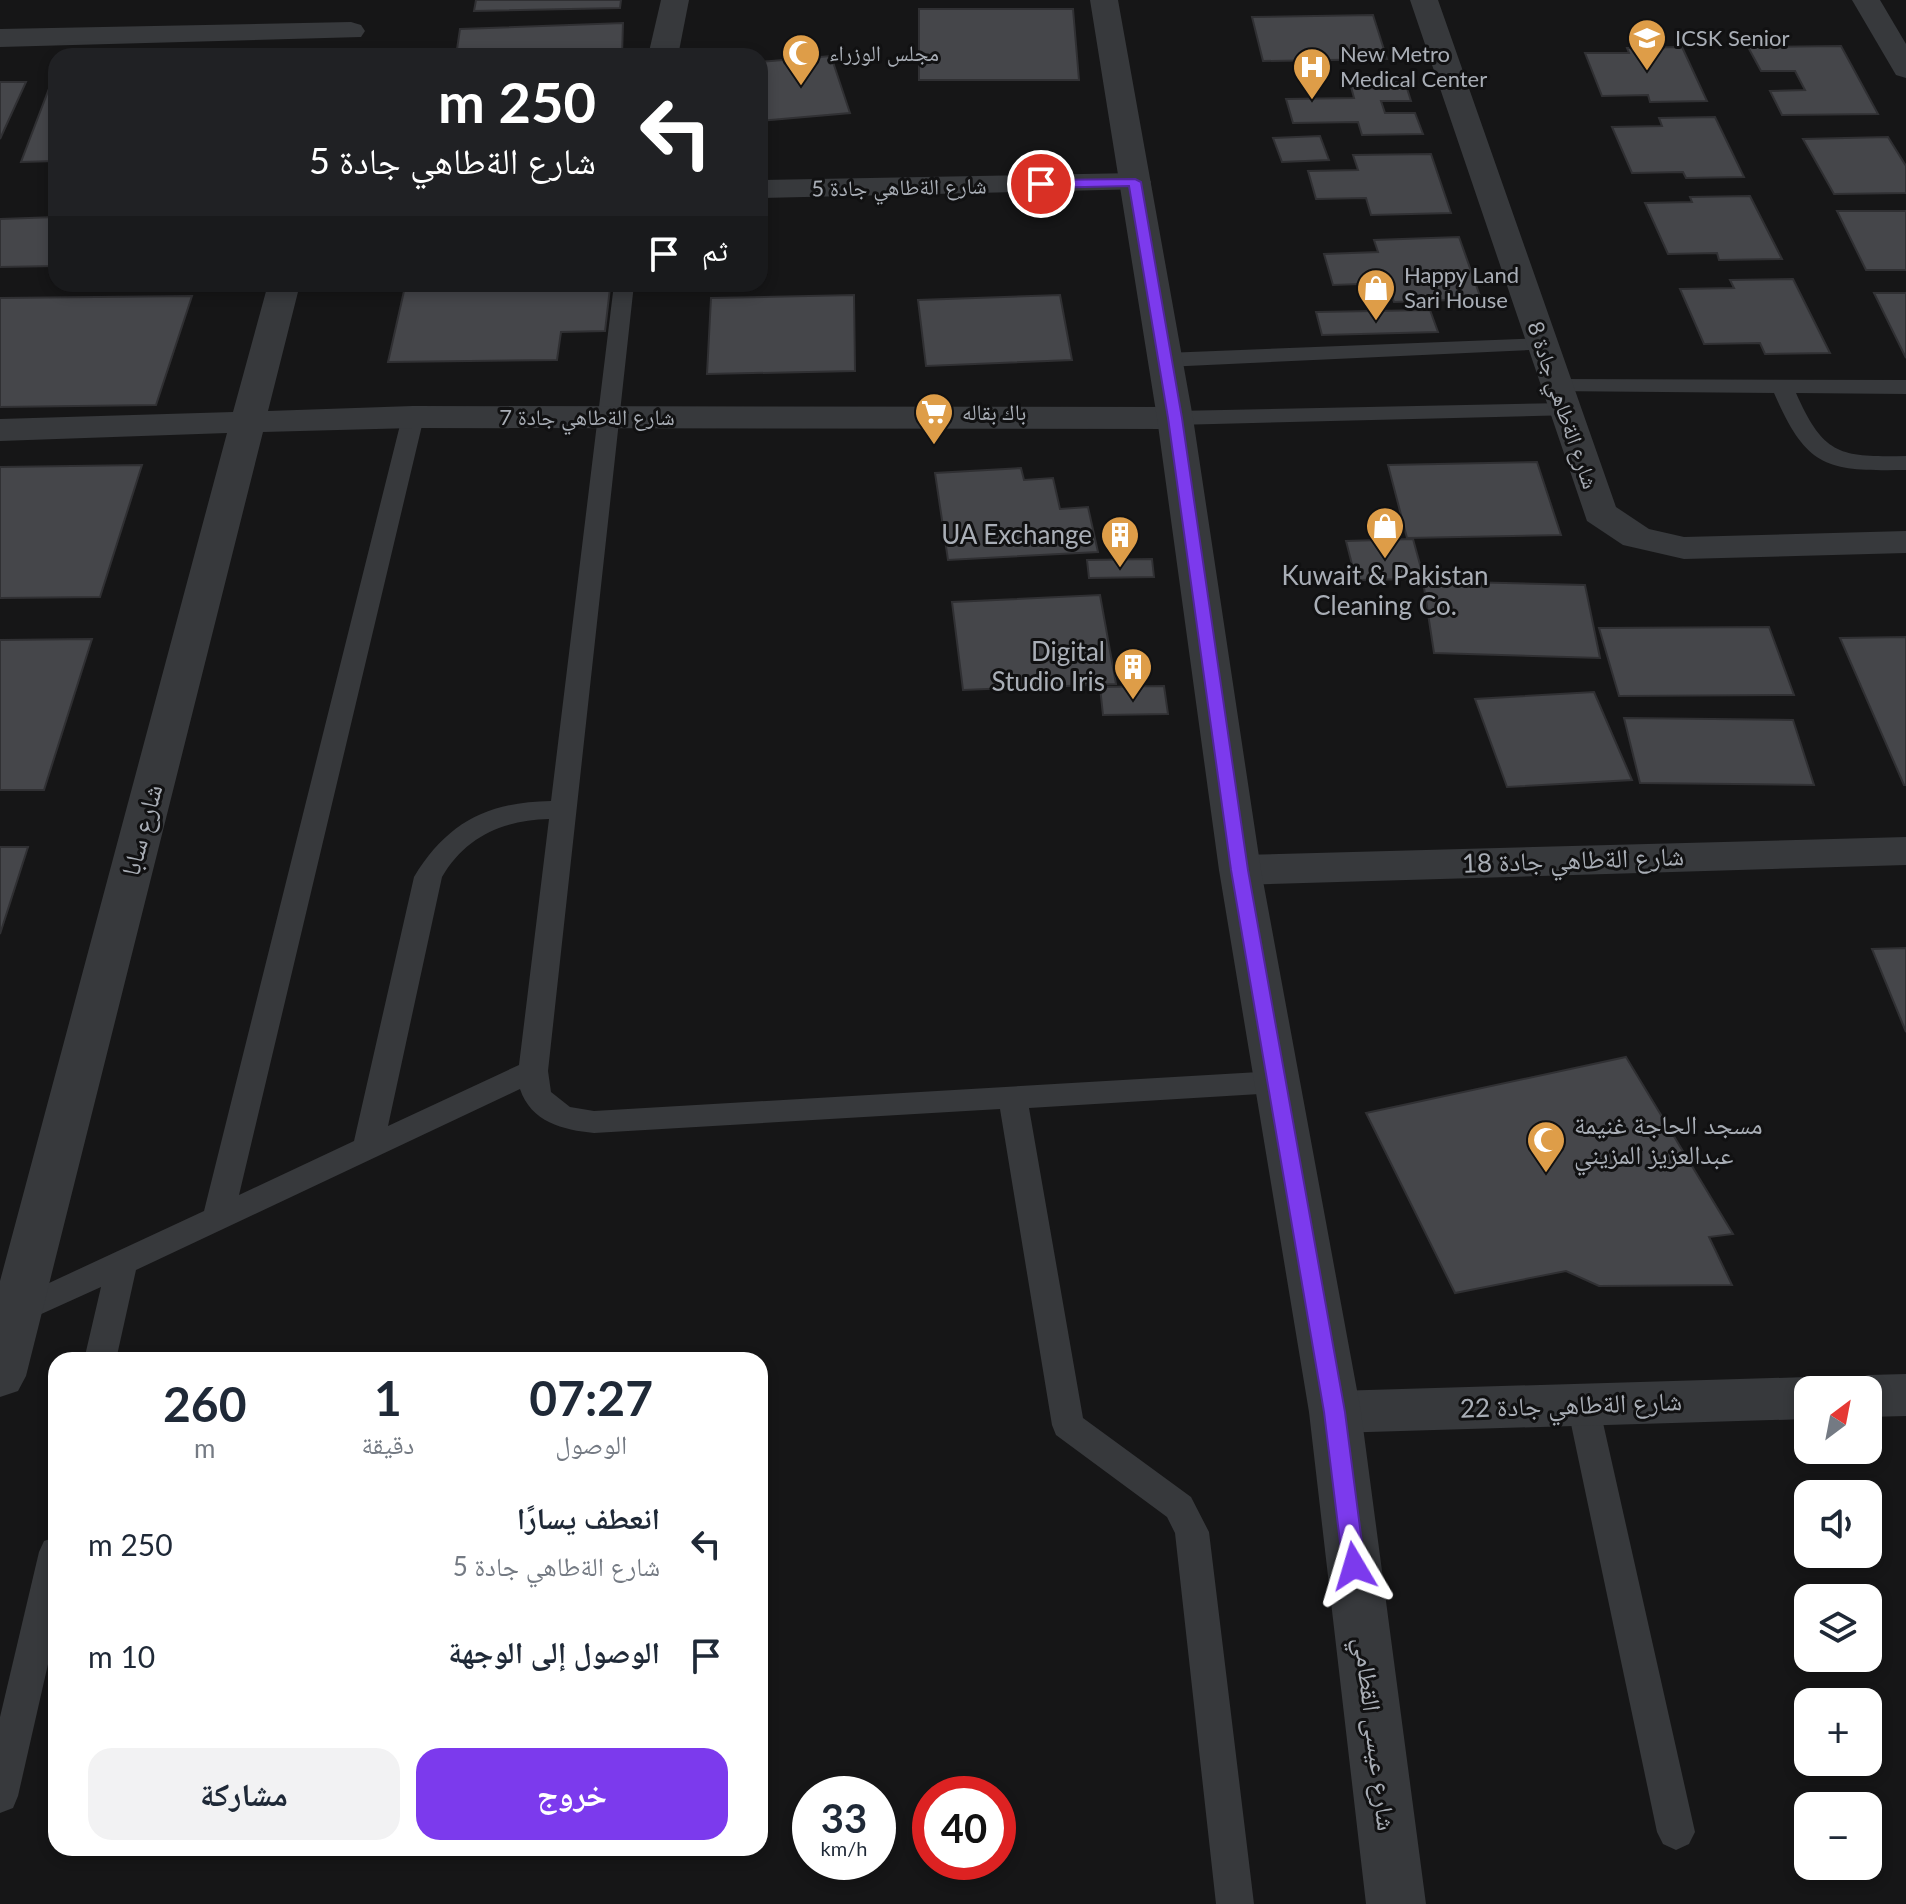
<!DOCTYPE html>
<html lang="ar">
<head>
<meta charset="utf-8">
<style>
	body { margin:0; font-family:Lato,"Noto Naskh Arabic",sans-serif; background:#f2f2f3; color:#1f2937; direction:rtl; height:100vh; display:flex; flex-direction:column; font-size:30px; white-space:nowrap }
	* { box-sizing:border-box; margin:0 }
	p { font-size:26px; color:#747a83 }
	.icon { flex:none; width:44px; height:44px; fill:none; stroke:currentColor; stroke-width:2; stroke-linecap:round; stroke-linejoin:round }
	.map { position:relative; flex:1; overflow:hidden; direction:ltr }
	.drawer { position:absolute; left:48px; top:1352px; width:720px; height:504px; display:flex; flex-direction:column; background:#fff; border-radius:24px; box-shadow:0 4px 12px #0003; direction:rtl }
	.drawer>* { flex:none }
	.top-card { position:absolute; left:48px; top:48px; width:720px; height:244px; border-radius:24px; box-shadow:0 4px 12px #0003; direction:rtl; background:#202124; color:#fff; overflow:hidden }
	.needle { width:52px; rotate:32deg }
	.fabs { position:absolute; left:1794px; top:1376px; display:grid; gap:16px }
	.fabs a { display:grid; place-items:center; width:88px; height:88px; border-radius:16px; background:#fff; box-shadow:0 4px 12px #0003; font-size:40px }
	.speed { position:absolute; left:792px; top:1776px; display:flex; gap:16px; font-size:40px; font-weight:700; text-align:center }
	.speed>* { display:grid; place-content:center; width:104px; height:104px; border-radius:50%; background:#fff; box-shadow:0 4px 12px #0003; line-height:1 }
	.speed small { font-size:20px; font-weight:400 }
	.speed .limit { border:12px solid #d22; background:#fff; color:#111 }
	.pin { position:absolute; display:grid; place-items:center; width:68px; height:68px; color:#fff; margin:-34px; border:4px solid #fff; border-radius:50%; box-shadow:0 2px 8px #0007 }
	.me { position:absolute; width:88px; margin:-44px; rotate:353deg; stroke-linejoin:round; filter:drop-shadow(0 0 6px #0008) }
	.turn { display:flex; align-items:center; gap:28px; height:168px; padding:0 40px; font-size:36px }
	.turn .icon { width:104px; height:104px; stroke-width:2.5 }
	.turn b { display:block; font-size:56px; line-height:68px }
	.then { display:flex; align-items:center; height:76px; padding:0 40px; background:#0003; gap:16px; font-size:30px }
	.eta { display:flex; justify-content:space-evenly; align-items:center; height:136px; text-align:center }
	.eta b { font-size:48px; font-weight:700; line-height:56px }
	.primary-button { display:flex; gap:16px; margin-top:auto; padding:16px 40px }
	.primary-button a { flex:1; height:92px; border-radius:24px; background:#7c3aed; color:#fff; font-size:32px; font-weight:700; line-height:92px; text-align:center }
	.primary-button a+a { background:#f2f2f3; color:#1f2937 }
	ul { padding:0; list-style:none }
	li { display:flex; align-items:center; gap:24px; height:112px; padding:0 40px }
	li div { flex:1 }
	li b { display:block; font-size:30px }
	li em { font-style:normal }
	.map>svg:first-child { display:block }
	.building { fill:#45464a; stroke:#303033; stroke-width:2 }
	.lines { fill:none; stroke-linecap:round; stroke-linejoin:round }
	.service { fill:#37393c; fill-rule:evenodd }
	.minor { fill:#37393c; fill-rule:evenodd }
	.tertiary { fill:#37393c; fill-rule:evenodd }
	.route { fill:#7c3aed; stroke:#51269a; stroke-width:2 }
	.labels { text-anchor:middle; stroke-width:6; stroke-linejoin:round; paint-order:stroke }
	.far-poi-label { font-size:22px; fill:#a9aeb6; stroke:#111112; text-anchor:start }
	.far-street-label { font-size:22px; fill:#a9aeb6; stroke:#111112 }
	.poi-label { font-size:26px; fill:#a9aeb6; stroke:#111112; text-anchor:end }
	.street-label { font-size:26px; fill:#a9aeb6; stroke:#111112 }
</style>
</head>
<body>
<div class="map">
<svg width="1906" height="1904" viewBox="0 0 1906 1904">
	<rect width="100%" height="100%" fill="#161617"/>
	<g class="building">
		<path d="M476 0H621L620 8 474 11Z"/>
		<path d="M919 9H1073L1079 80H919Z"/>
		<path d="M1373 15 1387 59 1263 61 1252 17Z"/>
		<path d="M623 23 622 56H456L460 29Z"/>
		<path d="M1841 46 1878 114 1782 115 1770 91 1805 90 1795 71H1761L1748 47Z"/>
		<path d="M1682 47 1707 101 1650 102 1648 95 1602 96 1585 53H1629L1627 48Z"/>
		<path d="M831 56 850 113 760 121V62Z"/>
		<path d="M0 82H26L0 139Z"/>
		<path d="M1405 82 1411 101H1381L1385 113H1415L1423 134 1362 135 1358 122 1293 123 1286 99 1354 98 1350 83Z"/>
		<path d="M50 86H56V161L21 162Z"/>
		<path d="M1715 117 1744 177 1686 178 1683 172 1632 173 1612 127 1662 126 1659 118Z"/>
		<path d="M1320 136 1329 160 1282 162 1273 138Z"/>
		<path d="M1888 137 1906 166V193L1834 194 1803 139Z"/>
		<path d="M1431 154 1451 213 1371 215 1366 198 1316 199 1308 171 1358 170 1353 155Z"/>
		<path d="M1750 196 1782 259 1719 260 1717 253 1668 254 1645 203 1692 202 1690 197Z"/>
		<path d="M1837 211H1906V270H1866Z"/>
		<path d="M56 217V266L0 267V219Z"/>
		<path d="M1459 237 1481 299 1394 302 1388 283 1333 285 1324 254 1378 252 1374 240Z"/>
		<path d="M1793 279 1830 353 1765 354 1760 343 1704 344 1680 289 1734 288 1730 280Z"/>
		<path d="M405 284H610V288L404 291Z"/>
		<path d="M610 288 605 331 561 332 557 360 388 362 404 291Z"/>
		<path d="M1874 293H1906V358Z"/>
		<path d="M854 295 855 371 707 374 711 298Z"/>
		<path d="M1060 295 1072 360 926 366 918 300Z"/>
		<path d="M192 296 156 405 0 407V298Z"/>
		<path d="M1430 310 1438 332 1322 335 1316 312Z"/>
		<path d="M1537 462 1561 535 1407 538 1388 465Z"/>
		<path d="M142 465 100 597 0 598V467Z"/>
		<path d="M1021 468 1024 480 1053 478 1060 509 1088 507 1098 552 948 560 935 473Z"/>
		<path d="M1413 539 1424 579 1356 580 1346 541Z"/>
		<path d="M1152 559 1154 577 1089 578 1087 560Z"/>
		<path d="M1423 581 1585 585 1600 658 1434 653Z"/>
		<path d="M1100 595 1116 684 963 690 952 602Z"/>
		<path d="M1769 627 1794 695 1619 696 1599 628Z"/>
		<path d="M1906 637V785H1904L1840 638Z"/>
		<path d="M92 639 44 790H0V640Z"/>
		<path d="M1164 686 1168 714 1103 715 1100 687Z"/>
		<path d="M1594 692 1632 780 1507 787 1475 699Z"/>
		<path d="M1624 718 1793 720 1814 785 1640 783Z"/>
		<path d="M0 847H28L0 934Z"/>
		<path d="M1906 948V1032L1872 949Z"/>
		<path d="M1626 1057 1733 1234 1709 1237 1732 1285 1599 1286 1566 1271 1455 1293 1366 1113Z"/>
	</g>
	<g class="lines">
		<g class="service">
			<path d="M614 284H634L548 1071 551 1092 570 1107 594 1111 1277 1071 1287 1074 1292 1082 1287 1090 1277 1093 1029 1108 1083 1418 1191 1497 1209 1532 1254 1904H1216L1175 1533 1167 1517 1056 1435 1052 1425 1000 1109 594 1133C563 1130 531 1122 520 1089L136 1270 116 1360H84L101 1287 17 1325 6 1321 1 1312 6 1303 204 1211 402 417 413 410 424 417 239 1195 354 1141 414 877C447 823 487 802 551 801ZM549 819 519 1065 388 1126 442 877C465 837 503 820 549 819Z"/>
			<path d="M1543 338 1551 339 1554 344 1551 349 1165 367 1154 360 1165 353Z"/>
			<path d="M1557 379 1906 380V394L1796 393C1824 456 1840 457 1906 456V470C1827 471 1807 469 1774 393L1549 391 1546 386Z"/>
			<path d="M1565 403 1573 405 1576 410 1573 415 1175 425 1164 418 1175 411Z"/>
			<path d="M1583 1391 1595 1395 1599 1405 1695 1832 1689 1844 1676 1850 1663 1844 1657 1832 1567 1405 1571 1395Z"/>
			<path d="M56 1537V1629L18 1796 13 1808 0 1813V1717L39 1552 44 1541Z"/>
		</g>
		<g class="minor">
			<path d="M661 0H689L678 56H648Z"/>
			<path d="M1410 0H1438L1616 507 1649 529 1684 537 1906 531V553L1684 559 1623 545 1587 521Z"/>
			<path d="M1852 0H1880L1906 44V78L1896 75Z"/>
			<path d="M351 22 361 25 365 31 361 37 0 47V29Z"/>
			<path d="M1135 173 1146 175 1151 182 1146 189 760 198V180Z"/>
			<path d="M268 284H300L268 411 413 406 1175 407 1187 411 1193 418 1187 425 1175 429 413 428 263 432 26 1376 18 1391 0 1397V1281L227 433 0 441V419L233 412Z"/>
			<path d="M1906 837V865L1240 885 1225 880 1219 870 1225 860 1240 855Z"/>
			<path d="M1906 1374V1416L1868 1417V1390H1845L1850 1381 1868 1375Z"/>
			<path d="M1808 1377 1826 1383 1830 1390H1808V1419L1335 1433 1317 1427 1309 1412 1317 1397 1335 1391Z"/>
		</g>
		<path class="tertiary" d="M1090 0H1118L1193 418 1261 870 1361 1412 1426 1904H1366L1309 1412 1219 870 1157 418Z"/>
	</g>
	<path class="route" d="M1135 179 1141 182 1182 418 1248 870 1345 1412 1365 1566 1362 1573 1354 1576 1346 1573 1343 1566 1324 1412 1231 870 1168 418 1129 186 1041 188 1035 184 1041 180Z"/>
	<defs>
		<g id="school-pin" transform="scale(2)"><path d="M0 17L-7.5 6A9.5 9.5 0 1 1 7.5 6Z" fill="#de9d48" stroke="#111112"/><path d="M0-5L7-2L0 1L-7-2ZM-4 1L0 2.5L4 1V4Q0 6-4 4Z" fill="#fff"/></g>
		<g id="mosque-pin" transform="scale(2)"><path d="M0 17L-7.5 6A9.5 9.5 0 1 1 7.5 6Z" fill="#de9d48" stroke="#111112"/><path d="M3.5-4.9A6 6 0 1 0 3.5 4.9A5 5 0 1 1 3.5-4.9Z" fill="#fff"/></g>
		<g id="hospital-pin" transform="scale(2)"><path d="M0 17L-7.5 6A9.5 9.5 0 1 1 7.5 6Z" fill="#de9d48" stroke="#111112"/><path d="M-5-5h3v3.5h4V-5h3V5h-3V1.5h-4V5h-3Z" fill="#fff"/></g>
		<g id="shop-pin" transform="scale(2)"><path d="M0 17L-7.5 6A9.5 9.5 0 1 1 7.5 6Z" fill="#de9d48" stroke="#111112"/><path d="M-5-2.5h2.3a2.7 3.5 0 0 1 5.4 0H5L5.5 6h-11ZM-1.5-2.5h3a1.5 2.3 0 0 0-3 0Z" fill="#fff"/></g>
		<g id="supermarket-pin" transform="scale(2)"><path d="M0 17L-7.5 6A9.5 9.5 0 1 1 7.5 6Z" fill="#de9d48" stroke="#111112"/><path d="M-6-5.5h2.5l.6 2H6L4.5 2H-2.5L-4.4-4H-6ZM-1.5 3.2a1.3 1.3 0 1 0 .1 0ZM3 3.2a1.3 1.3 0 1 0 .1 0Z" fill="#fff"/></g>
		<g id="building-pin" transform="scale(2)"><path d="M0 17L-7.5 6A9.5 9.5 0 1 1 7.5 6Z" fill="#de9d48" stroke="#111112"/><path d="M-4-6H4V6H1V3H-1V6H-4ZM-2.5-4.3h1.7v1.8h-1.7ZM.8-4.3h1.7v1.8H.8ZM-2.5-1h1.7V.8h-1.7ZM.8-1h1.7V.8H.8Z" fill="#fff"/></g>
	</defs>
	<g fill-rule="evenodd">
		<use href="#school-pin" x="1647" y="38"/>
		<use href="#mosque-pin" x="801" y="53"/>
		<use href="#hospital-pin" x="1312" y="67"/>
		<use href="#shop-pin" x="1376" y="288"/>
		<use href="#supermarket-pin" x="934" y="412"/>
		<use href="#shop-pin" x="1385" y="526"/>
		<use href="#building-pin" x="1120" y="535"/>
		<use href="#building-pin" x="1133" y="667"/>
		<use href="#mosque-pin" x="1546" y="1140"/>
	</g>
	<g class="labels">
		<g class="far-poi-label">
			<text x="1675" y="46">ICSK Senior</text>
			<text x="829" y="61">مجلس الوزراء</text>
			<text x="1340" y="62">New Metro<tspan x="1340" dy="25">Medical Center</tspan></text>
			<text x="1404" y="283">Happy Land<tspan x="1404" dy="25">Sari House</tspan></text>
			<text x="962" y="420">باك بقاله</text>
		</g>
		<g class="far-street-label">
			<text transform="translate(899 187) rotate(-1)" y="8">شارع الةطاهي جادة 5</text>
			<text transform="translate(1563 405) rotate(71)" y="8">شارع الةطاهي جادة 8</text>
			<text x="587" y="425">شارع الةطاهي جادة 7</text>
		</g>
		<g class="poi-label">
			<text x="1092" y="544">UA Exchange</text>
			<text x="1385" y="585" text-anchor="middle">Kuwait &amp; Pakistan<tspan x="1385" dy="30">Cleaning Co.</tspan></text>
			<text x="1105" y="661">Digital<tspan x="1105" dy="30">Studio Iris</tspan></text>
			<text x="1574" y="1134" text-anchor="start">مسجد الحاجة غنيمة<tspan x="1574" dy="30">عبدالعزيز المزيني</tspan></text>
		</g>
		<g class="street-label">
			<text transform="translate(142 830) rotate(-75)" y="9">شارع سابا</text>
			<text transform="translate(1573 860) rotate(-2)" y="9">شارع الةطاهي جادة 18</text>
			<text transform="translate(1571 1405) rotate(-2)" y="9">شارع الةطاهي جادة 22</text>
			<text transform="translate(1375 1734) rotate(83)" y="9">شارع عيسى القطامي</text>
		</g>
	</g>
</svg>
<div class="fabs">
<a><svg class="needle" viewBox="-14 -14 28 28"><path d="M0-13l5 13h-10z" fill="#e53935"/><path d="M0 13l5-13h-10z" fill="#747a83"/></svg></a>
<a><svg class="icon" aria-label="sound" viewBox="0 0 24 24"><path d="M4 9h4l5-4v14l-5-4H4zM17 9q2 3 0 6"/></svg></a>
<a><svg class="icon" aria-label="layers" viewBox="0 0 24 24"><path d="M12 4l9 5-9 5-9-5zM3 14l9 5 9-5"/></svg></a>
<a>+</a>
<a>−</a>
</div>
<div class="speed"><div>33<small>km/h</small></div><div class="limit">40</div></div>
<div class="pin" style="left:1041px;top:184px;background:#d93025"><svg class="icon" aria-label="arrive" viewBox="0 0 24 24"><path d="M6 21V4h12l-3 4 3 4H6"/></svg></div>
<svg class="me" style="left:1354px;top:1566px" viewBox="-20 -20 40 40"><path d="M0-17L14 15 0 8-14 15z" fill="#7c3aed" stroke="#fff" stroke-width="4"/></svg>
<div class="top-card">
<div class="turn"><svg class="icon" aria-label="left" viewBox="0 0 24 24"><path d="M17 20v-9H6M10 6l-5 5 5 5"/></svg><div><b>250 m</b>شارع الةطاهي جادة 5</div></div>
<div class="then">ثم<svg class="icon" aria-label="arrive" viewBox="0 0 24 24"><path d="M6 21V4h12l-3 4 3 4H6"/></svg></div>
</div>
<section class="drawer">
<div class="eta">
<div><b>07:27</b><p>الوصول</p></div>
<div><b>1</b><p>دقيقة</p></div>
<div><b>260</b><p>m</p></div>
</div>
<ul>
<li><svg class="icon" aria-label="left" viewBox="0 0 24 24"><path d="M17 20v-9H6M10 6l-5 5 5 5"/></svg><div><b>انعطف يسارًا</b><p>شارع الةطاهي جادة 5</p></div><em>250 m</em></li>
<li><svg class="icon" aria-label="arrive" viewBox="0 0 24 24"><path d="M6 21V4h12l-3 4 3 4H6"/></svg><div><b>الوصول إلى الوجهة</b></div><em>10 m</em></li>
</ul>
<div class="primary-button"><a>خروج</a><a>مشاركة</a></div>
</section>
</div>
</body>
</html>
